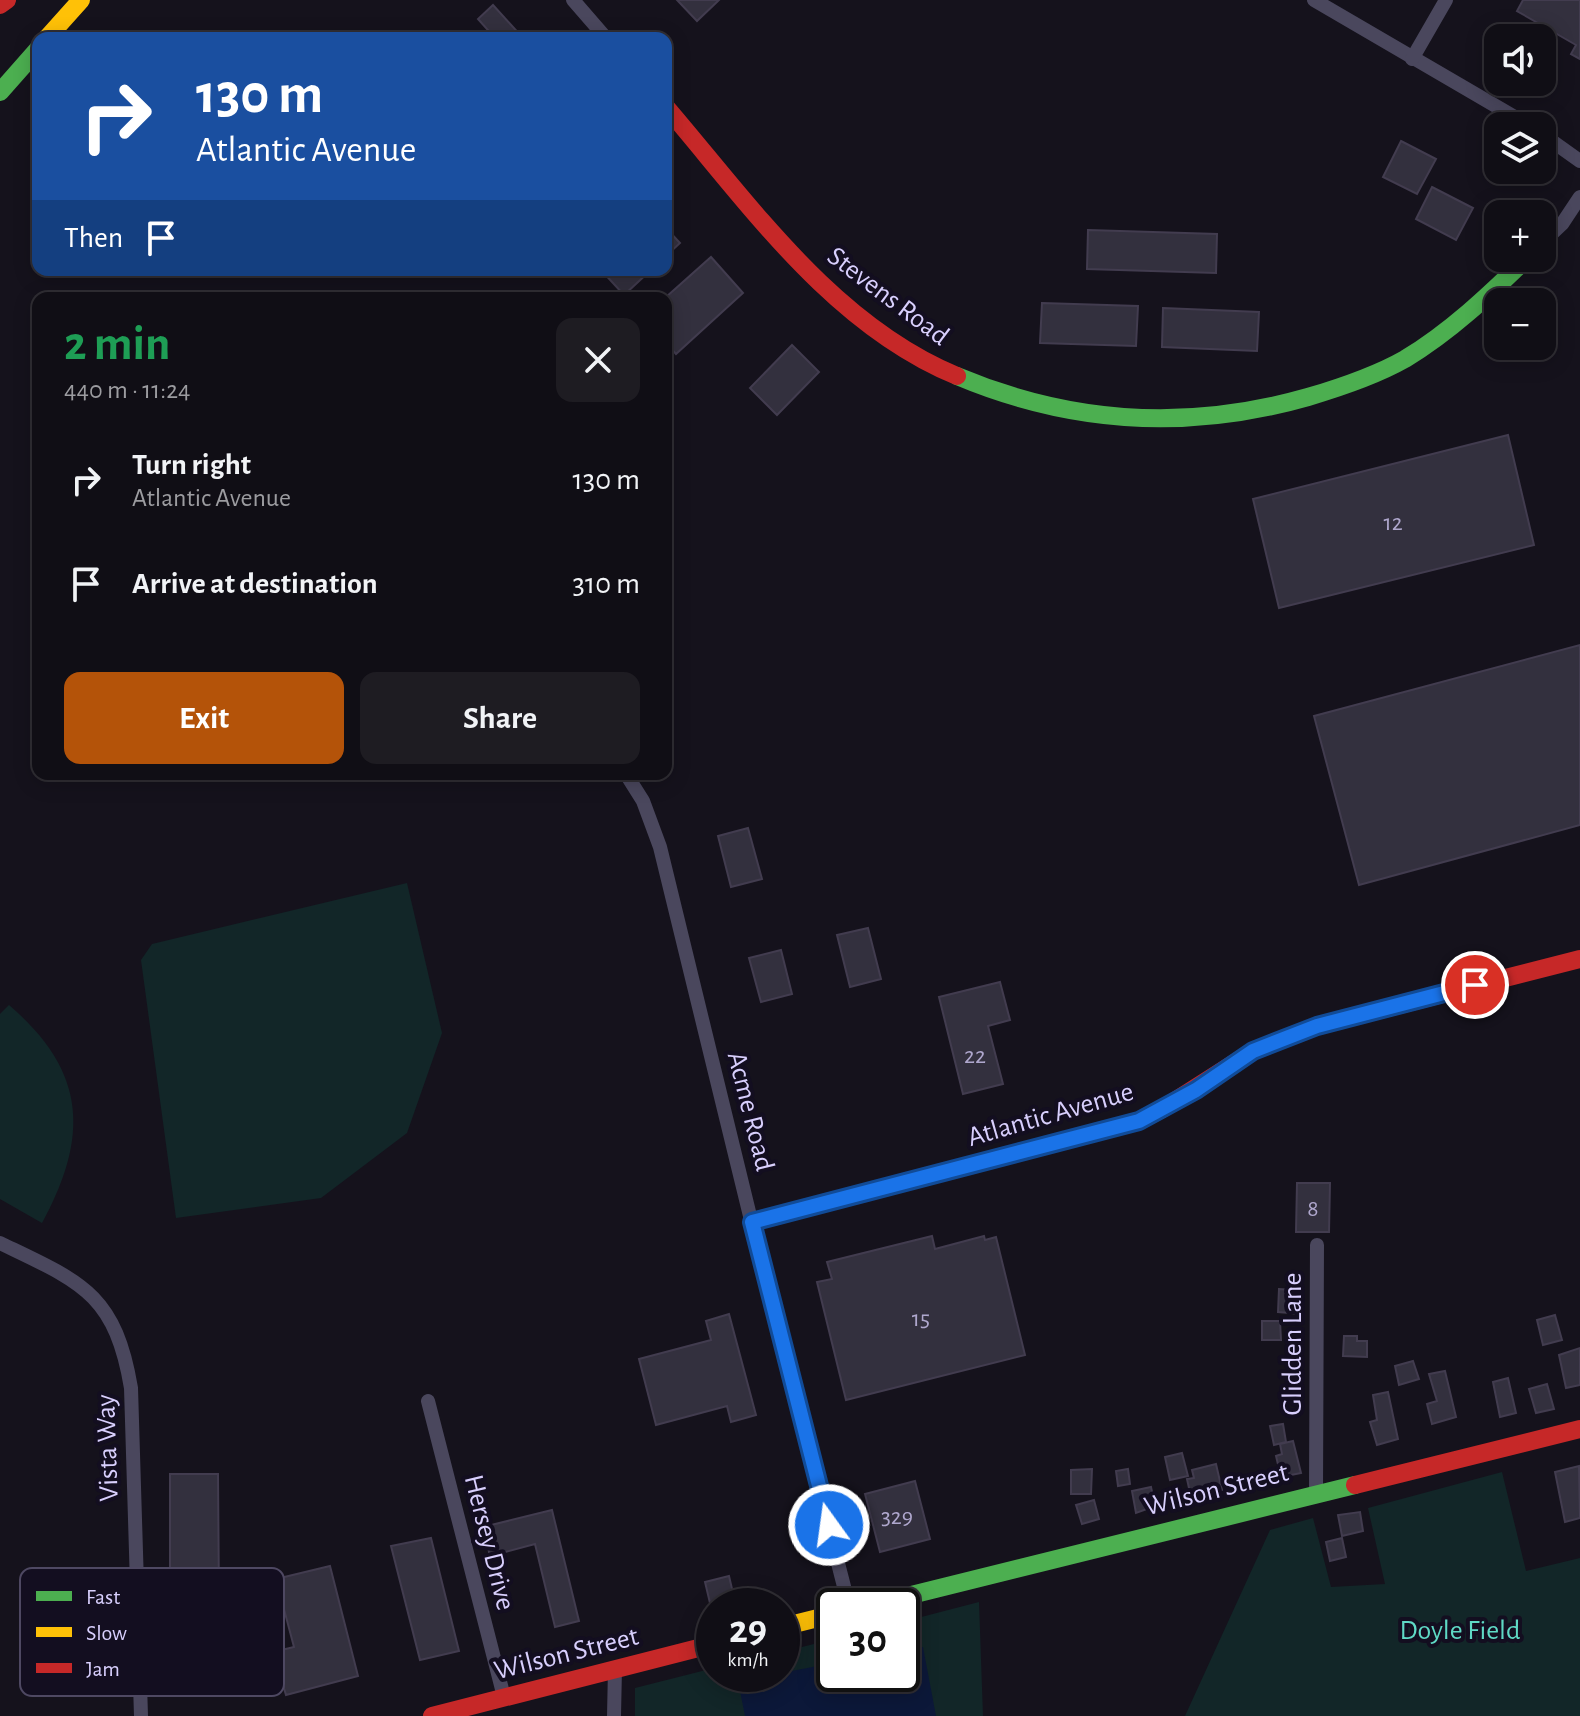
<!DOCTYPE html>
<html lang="en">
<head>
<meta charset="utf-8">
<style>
	body { margin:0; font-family:"Alegreya Sans",sans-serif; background:#1e1c22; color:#f1f3f6; height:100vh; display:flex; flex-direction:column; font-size:30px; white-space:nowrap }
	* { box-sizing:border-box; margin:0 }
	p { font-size:26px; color:#9c9ca0 }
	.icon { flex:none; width:44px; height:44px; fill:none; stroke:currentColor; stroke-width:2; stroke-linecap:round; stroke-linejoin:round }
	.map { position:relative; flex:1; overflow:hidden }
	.panel { position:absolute; left:32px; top:292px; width:640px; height:488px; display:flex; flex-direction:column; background:#100e15; border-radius:16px; box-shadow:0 4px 20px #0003,0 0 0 2px #302e34 }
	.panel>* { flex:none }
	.guide { position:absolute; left:32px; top:32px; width:640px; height:244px; border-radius:16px; box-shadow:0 4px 20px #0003,0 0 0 2px #302e34; background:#1a4fa0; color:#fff; overflow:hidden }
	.fabs { position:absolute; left:1484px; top:24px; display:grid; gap:16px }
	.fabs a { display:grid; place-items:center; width:72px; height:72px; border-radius:16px; background:#100e15; box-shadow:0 4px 20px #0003,0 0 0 2px #302e34; font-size:40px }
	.speed { position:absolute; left:696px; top:1588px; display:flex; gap:16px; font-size:40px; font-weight:700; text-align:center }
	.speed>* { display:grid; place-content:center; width:104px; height:104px; border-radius:50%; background:#100e15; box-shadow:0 4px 20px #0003,0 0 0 2px #302e34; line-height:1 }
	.speed small { font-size:20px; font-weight:400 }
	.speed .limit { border:4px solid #111; border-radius:12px; background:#fff; color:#111 }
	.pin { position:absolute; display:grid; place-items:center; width:68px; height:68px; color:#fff; margin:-34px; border:4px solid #fff; border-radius:50%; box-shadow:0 2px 8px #0007 }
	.me { position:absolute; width:88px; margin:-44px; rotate:346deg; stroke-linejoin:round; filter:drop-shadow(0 0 6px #0008) }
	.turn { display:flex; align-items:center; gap:28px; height:168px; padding:0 32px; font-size:36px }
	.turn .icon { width:104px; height:104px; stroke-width:2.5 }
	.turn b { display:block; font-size:56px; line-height:68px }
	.then { display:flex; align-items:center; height:76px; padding:0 32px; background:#0003; gap:16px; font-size:30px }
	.round { display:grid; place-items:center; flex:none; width:84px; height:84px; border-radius:16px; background:#1e1c22 }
	.headline { display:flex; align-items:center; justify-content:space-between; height:136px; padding:0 32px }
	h1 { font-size:48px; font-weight:700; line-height:60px; color:#1e9e55 }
	.cta { display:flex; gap:16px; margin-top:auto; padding:16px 32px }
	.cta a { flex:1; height:92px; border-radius:16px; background:#b45309; color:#fff; font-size:32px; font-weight:700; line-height:92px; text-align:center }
	.cta a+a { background:#1e1c22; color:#f1f3f6 }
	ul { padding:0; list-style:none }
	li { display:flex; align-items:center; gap:24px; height:104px; padding:0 32px }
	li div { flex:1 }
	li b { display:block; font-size:30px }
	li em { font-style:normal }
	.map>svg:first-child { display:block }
	.green { fill:#122628 }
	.water { fill:#0c1839 }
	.building { fill:#33303e; stroke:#423c4f; stroke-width:2 }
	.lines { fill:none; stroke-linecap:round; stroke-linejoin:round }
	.street { stroke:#4a475d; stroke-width:14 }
	.fast { stroke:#4caf50; stroke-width:18 }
	.slow { stroke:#ffc107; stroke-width:18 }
	.jam { stroke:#c62828; stroke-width:18 }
	.route-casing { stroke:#114b97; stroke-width:20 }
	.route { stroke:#1a73e8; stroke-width:14 }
	.labels { text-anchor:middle; stroke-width:8; stroke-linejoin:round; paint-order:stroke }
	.number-label { font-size:24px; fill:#afa7cd }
	.street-label { font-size:28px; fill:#d8cffd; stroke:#130e20 }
	.park-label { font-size:28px; fill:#5fd9c5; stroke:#130e20 }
	.key { fill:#130e20; stroke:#4e4862; stroke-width:2 }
	.key-label { font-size:22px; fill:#d8cffd }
</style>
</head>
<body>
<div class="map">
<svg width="1580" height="1716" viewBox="0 0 1580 1716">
	<rect width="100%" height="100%" fill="#15121c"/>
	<g class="green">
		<path d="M407 883 442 1033 407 1133 321 1198 176 1218 141 960 152 944Z"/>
		<path d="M9 1005C87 1072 89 1136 42 1223L0 1199V1014Z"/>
		<path d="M1502 1472 1526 1571 1580 1558V1716H1185L1270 1530 1313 1518 1331 1587 1385 1584 1368 1508Z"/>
		<path d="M979 1602 983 1716H635V1688L714 1668V1674H782V1652L834 1639V1674H902V1622Z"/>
	</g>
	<path class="water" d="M923 1647 936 1716H745L738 1681 834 1663V1674H902V1651Z"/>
	<g class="building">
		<path d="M677 0H719L697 21Z"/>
		<path d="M1523 0H1580V59L1571 54 1576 45 1517 11Z"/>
		<path d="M493 5 523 38H495L478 19Z"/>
		<path d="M1401 141 1436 159 1417 194 1383 177Z"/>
		<path d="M1432 187 1473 208 1456 240 1416 219Z"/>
		<path d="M666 228 680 243 666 256Z"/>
		<path d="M1088 230 1217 234 1216 273 1087 269Z"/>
		<path d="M711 257 743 293 676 354 666 343 665 298Z"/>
		<path d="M601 270H651L624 295Z"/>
		<path d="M1042 303 1138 306 1136 346 1040 343Z"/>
		<path d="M1163 308 1259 312 1257 351 1162 347Z"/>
		<path d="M792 345 819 372 777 415 750 388Z"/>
		<path d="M1508 435 1534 545 1279 608 1253 499Z"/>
		<path d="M1580 645V825L1359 885 1314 716Z"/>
		<path d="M748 828 762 879 731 887 718 836Z"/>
		<path d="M868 928 881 979 850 987 837 935Z"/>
		<path d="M781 950 792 994 761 1002 749 958Z"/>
		<path d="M1000 982 1010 1020 988 1026 1003 1084 963 1094 939 997Z"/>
		<path d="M1297 1183H1330L1329 1232H1296Z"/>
		<path d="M932 1236 935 1249 984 1236 985 1240 996 1237 1025 1355 846 1400 817 1282 832 1279 827 1262Z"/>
		<path d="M1279 1289 1292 1290V1296L1303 1297 1302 1314 1278 1312Z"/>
		<path d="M729 1314 756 1415 731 1422 727 1406 656 1425 639 1359 711 1340 706 1321Z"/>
		<path d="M1555 1315 1562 1340 1543 1345 1537 1320Z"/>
		<path d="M1262 1321H1280L1281 1340H1262Z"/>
		<path d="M1344 1336H1357V1341H1367V1357L1343 1356Z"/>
		<path d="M1580 1348V1385L1566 1388 1559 1355Z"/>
		<path d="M1413 1361 1419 1379 1399 1385 1395 1366Z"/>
		<path d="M1445 1371 1456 1417 1432 1424 1427 1404 1437 1401 1429 1374Z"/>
		<path d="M1508 1378 1516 1413 1500 1417 1493 1382Z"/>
		<path d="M1547 1384 1554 1409 1536 1413 1529 1389Z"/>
		<path d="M1388 1392 1398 1439 1377 1445 1370 1422 1377 1420 1373 1395Z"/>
		<path d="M1283 1424 1286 1442 1274 1445 1270 1426Z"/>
		<path d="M1293 1441 1301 1473 1281 1477 1276 1456 1282 1454 1280 1444Z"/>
		<path d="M1182 1453 1188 1476 1170 1480 1165 1457Z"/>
		<path d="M1216 1464 1222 1490 1191 1497 1187 1479 1194 1478 1192 1470Z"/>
		<path d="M1579 1466 1580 1518 1565 1522 1555 1472Z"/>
		<path d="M1092 1469 1091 1494H1071V1470Z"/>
		<path d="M1128 1469 1130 1484 1118 1486 1116 1471Z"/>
		<path d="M170 1474H218L219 1601 170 1602Z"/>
		<path d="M915 1481 930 1539 880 1552 865 1494Z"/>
		<path d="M1151 1487 1155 1506 1136 1513 1132 1491Z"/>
		<path d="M1094 1500 1099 1519 1082 1524 1076 1505Z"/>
		<path d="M552 1510 579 1621 555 1627 535 1544 490 1556 483 1527Z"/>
		<path d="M1360 1512 1363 1531 1342 1536 1338 1515Z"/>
		<path d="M431 1538 459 1651 420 1660 391 1546Z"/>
		<path d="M1342 1538 1346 1557 1330 1561 1326 1542Z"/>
		<path d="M330 1566 358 1676 286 1695 273 1652 294 1647 276 1579Z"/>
		<path d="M729 1576 736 1606H714V1620L705 1582Z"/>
	</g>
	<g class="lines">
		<g class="street">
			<path d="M573 0 606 38"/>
			<path d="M1314 0 1530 126"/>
			<path d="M1412 59 1446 0"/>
			<path d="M1542 134 1580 161"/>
			<path d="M1542 243 1562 224 1580 197"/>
			<path d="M626 774 643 801 660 847 770 1298 849 1606"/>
			<path d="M0 1243C81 1282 115 1293 131 1388L141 1716"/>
			<path d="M428 1401 504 1697"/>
			<path d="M1316 1492 1317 1245"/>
			<path d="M614 1716 615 1668"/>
		</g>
		<g class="fast">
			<path d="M0 92 38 49"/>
			<path d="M957 376C1071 424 1189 431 1308 397 1342 387 1375 376 1405 359 1450 332 1489 295 1527 258"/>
			<path d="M867 1606 1355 1485"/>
		</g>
		<g class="slow">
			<path d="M47 38 81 0"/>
			<path d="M752 1222 1139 1121 1162 1109"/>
			<path d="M782 1627 834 1614"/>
		</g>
		<g class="jam">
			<path d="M0 5 7 0"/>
			<path d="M666 107C750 205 833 325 957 376"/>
			<path d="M1162 1109 1253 1051 1317 1026 1580 959"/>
			<path d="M1355 1485 1580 1429"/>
			<path d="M432 1716 714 1644"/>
		</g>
	</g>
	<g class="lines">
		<g class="route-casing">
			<path id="route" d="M829 1525 752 1222 1139 1121 1196 1090 1253 1051 1317 1026 1475 985"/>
		</g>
		<use href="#route" class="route"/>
	</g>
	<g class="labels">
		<g class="number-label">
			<text x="1393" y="530">12</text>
			<text x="975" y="1063">22</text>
			<text x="1313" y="1216">8</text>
			<text x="921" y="1326">15</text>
			<text x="897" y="1524">329</text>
		</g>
		<g class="street-label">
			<text transform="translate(889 295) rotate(37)" y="10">Stevens Road</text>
			<text transform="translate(752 1111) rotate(76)" y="10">Acme Road</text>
			<text transform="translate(1050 1113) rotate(-16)" y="10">Atlantic Avenue</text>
			<text transform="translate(1291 1344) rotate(-90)" y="10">Glidden Lane</text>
			<text transform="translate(106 1448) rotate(-92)" y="10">Vista Way</text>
			<text transform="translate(1216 1488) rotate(-14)" y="10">Wilson Street</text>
			<text transform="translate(491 1542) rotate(76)" y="10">Hersey Drive</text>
			<text transform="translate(566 1652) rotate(-14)" y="10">Wilson Street</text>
		</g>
		<g class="park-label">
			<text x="1460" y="1639">Doyle Field</text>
		</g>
	</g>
	<rect x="20" y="1568" width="264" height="128" rx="12" class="key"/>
	<rect x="36" y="1591" width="36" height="10" fill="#4caf50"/>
	<rect x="36" y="1627" width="36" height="10" fill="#ffc107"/>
	<rect x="36" y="1663" width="36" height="10" fill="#c62828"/>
	<g class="key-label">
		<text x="86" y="1604">Fast</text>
		<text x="86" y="1640">Slow</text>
		<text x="86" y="1676">Jam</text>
	</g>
</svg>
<div class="fabs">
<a><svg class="icon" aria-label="sound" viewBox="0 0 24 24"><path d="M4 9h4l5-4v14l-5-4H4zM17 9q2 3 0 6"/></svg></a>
<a><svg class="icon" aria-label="layers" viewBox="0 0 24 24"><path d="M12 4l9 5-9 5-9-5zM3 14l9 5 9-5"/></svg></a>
<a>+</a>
<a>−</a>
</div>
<div class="speed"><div>29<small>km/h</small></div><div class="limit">30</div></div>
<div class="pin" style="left:1475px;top:985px;background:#d93025"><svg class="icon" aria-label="arrive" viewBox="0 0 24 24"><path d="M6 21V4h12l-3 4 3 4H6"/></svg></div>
<svg class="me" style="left:829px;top:1525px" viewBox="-20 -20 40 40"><circle r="17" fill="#1a73e8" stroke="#fff" stroke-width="3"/><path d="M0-11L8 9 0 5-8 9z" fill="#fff"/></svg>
<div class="guide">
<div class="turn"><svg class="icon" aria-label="right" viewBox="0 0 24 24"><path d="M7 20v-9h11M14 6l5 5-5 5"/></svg><div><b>130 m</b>Atlantic Avenue</div></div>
<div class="then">Then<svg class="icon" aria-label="arrive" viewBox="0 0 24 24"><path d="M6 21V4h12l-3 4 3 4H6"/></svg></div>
</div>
<section class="panel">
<div class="headline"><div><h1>2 min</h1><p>440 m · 11:24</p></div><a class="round"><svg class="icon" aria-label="close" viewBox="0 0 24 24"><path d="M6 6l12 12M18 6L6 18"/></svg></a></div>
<ul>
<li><svg class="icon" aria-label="right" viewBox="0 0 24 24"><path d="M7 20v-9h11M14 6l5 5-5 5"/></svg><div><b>Turn right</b><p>Atlantic Avenue</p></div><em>130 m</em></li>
<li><svg class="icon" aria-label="arrive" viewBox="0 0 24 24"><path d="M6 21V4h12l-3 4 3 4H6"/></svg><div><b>Arrive at destination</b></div><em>310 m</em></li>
</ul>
<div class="cta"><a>Exit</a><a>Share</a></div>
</section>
</div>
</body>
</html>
